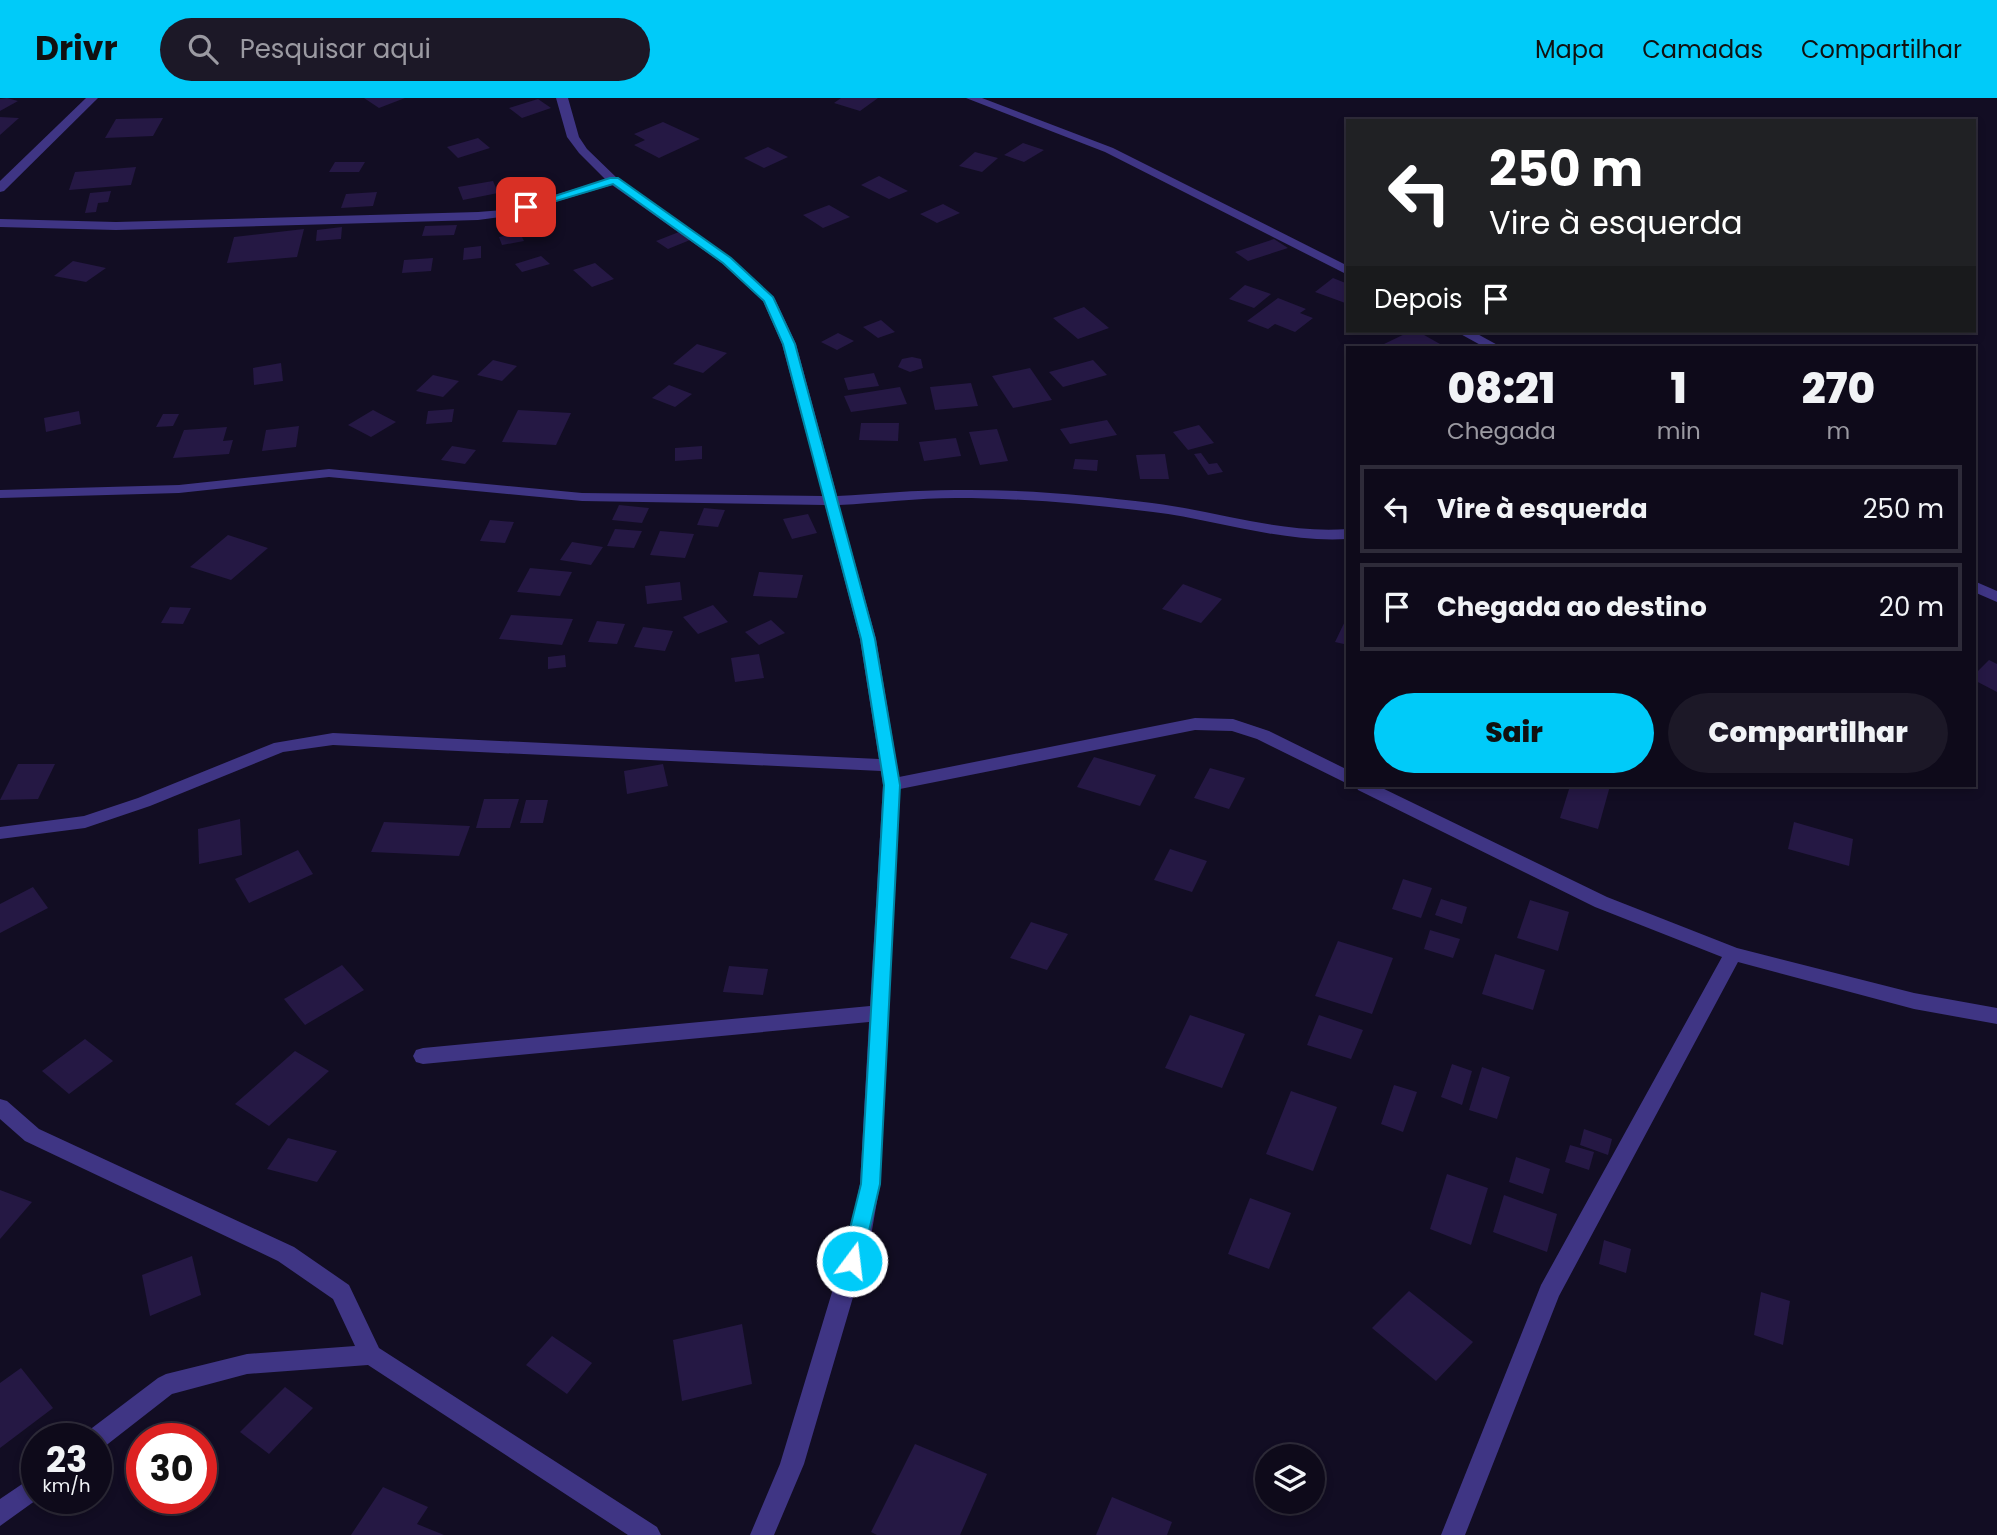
<!DOCTYPE html>
<html lang="pt">
<head>
<meta charset="utf-8">
<style>
	body { margin:0; font-family:Poppins,sans-serif; background:#1c1827; color:#f1f3f6; height:100vh; display:flex; flex-direction:column; font-size:26px; white-space:nowrap }
	* { box-sizing:border-box; margin:0 }
	p { font-size:23px; color:#9b9aa2 }
	.icon { flex:none; width:38px; height:38px; fill:none; stroke:currentColor; stroke-width:2; stroke-linecap:round; stroke-linejoin:round }
	.map { position:relative; flex:1; overflow:hidden }
	.drawer { position:absolute; left:1346px; top:248px; width:630px; height:441px; display:flex; flex-direction:column; background:#0e0a1a; border-radius:0px; box-shadow:0 4px 10px #0003,0 0 0 2px #2e2b39 }
	.drawer>* { flex:none }
	.banner { position:absolute; left:1346px; top:21px; width:630px; height:214px; border-radius:0px; box-shadow:0 4px 10px #0003,0 0 0 2px #2e2b39; background:#202124; color:#fff; overflow:hidden }
	.fabs { position:absolute; left:1255px; top:1346px; display:grid; gap:14px }
	.fabs a { display:grid; place-items:center; width:70px; height:70px; border-radius:50%; background:#0e0a1a; box-shadow:0 4px 10px #0003,0 0 0 2px #2e2b39; font-size:35px }
	.speed { position:absolute; left:21px; top:1325px; display:flex; gap:14px; font-size:35px; font-weight:700; text-align:center }
	.speed>* { display:grid; place-content:center; width:91px; height:91px; border-radius:50%; background:#0e0a1a; box-shadow:0 4px 10px #0003,0 0 0 2px #2e2b39; line-height:1 }
	.speed small { font-size:18px; font-weight:400 }
	.speed .limit { border:10px solid #d22; background:#fff; color:#111 }
	.pin { position:absolute; display:grid; place-items:center; width:60px; height:60px; color:#fff; margin:-30px; border-radius:14px; box-shadow:0 4px 10px #0006 }
	.me { position:absolute; width:77px; margin:-38px; rotate:15deg; stroke-linejoin:round; filter:drop-shadow(0 0 5px #0008) }
	.turn { display:flex; align-items:center; gap:24px; height:147px; padding:0 28px; font-size:32px }
	.turn .icon { width:91px; height:91px; stroke-width:2.5 }
	.turn b { display:block; font-size:49px; line-height:60px }
	.then { display:flex; align-items:center; height:66px; padding:0 28px; background:#0003; gap:14px; font-size:26px }
	.eta { display:flex; justify-content:space-evenly; align-items:center; height:119px; text-align:center }
	.eta b { font-size:42px; font-weight:800; line-height:49px }
	.button { display:flex; gap:14px; margin-top:auto; padding:14px 28px }
	.button a { flex:1; height:80px; border-radius:42px; background:#00cbf9; color:#111; font-size:28px; font-weight:800; line-height:80px; text-align:center }
	.button a+a { background:#1c1827; color:#f1f3f6 }
	ul { padding:0; list-style:none }
	li { display:flex; align-items:center; gap:21px; height:88px; margin:0 14px 10px; padding:0 14px; border:4px solid #2e2b39; border-radius:0px }
	li div { flex:1 }
	li b { display:block; font-size:26px }
	li em { font-style:normal }
	header { display:flex; align-items:center; gap:42px; box-sizing:border-box; height:98px; padding:0 35px; background:#00cbf9; color:#111 }
	header strong { font-size:33px }
	nav { display:flex; gap:38px; margin-inline-start:auto; font-size:24px }
	.search { width:490px; height:63px; background:#1c1827; display:flex; align-items:center; gap:18px; box-sizing:border-box; padding:0 24px; border-radius:38px; color:#9b9aa2; font-size:26px }
	.map>svg:first-child { display:block }
	.building { fill:#251844 }
	.lines { fill:none; stroke-linecap:round; stroke-linejoin:round }
	.minor { fill:#3f3584; fill-rule:evenodd }
	.route { fill:#00cbf9; stroke:#0084a2; stroke-width:2 }
</style>
</head>
<body>
<header>
<strong>Drivr</strong>
<div class="search"><svg class="icon" aria-label="search" viewBox="0 0 24 24"><circle cx="10" cy="10" r="6"/><path d="M15 15l6 6"/></svg>Pesquisar aqui</div>
<nav><a>Mapa</a><a>Camadas</a><a>Compartilhar</a></nav>
</header>
<div class="map">
<svg width="1997" height="1437" viewBox="0 0 1997 1437">
	<rect width="100%" height="100%" fill="#120d23"/>
	<g class="building">
		<path d="M7 0 18 3 0 13V1Z"/>
		<path d="M364 0H405L379 10Z"/>
		<path d="M841 0H878L860 13 834 5Z"/>
		<path d="M538 1 551 10 522 20 509 10Z"/>
		<path d="M0 19 19 20 0 37Z"/>
		<path d="M163 20 153 38 105 40 116 21Z"/>
		<path d="M663 24 700 41 659 60 634 47 645 42 634 36Z"/>
		<path d="M478 40 490 50 458 60 447 49Z"/>
		<path d="M1023 45 1044 52 1024 64 1004 57Z"/>
		<path d="M768 49 788 59 764 70 744 60Z"/>
		<path d="M975 54 998 60 982 74 959 68Z"/>
		<path d="M335 64H365L359 74H329Z"/>
		<path d="M136 69 131 87 69 92 75 74Z"/>
		<path d="M879 78 908 93 889 101 861 87Z"/>
		<path d="M493 83 498 95 463 102 458 89Z"/>
		<path d="M111 93 108 104 98 105 96 114 85 115 90 95Z"/>
		<path d="M377 94 373 108 341 110 346 96Z"/>
		<path d="M943 106 960 115 937 125 920 116Z"/>
		<path d="M829 107 850 119 823 130 803 117Z"/>
		<path d="M457 127 454 137 422 138 425 128Z"/>
		<path d="M342 129 341 141 316 143 317 132Z"/>
		<path d="M304 131 297 159 227 165 234 139Z"/>
		<path d="M679 134 690 142 668 151 656 143Z"/>
		<path d="M520 135 524 143 502 147 499 139Z"/>
		<path d="M1274 141 1288 150 1248 163 1235 154Z"/>
		<path d="M481 148V160L463 162 464 150Z"/>
		<path d="M541 158 550 166 522 174 515 166Z"/>
		<path d="M433 160 431 173 402 175 404 162Z"/>
		<path d="M73 163 106 170 86 184 54 178Z"/>
		<path d="M595 165 614 181 592 189 573 172Z"/>
		<path d="M1333 180 1348 186V206L1315 194Z"/>
		<path d="M1245 187 1271 196 1254 210 1229 201Z"/>
		<path d="M1278 200 1306 211 1300 215 1313 220 1295 234 1275 226 1268 231 1247 223Z"/>
		<path d="M1084 209 1109 230 1078 241 1053 220Z"/>
		<path d="M881 222 895 234 878 240 863 229Z"/>
		<path d="M1411 233H1417L1440 246 1431 250H1391L1384 246Z"/>
		<path d="M838 235 854 243 837 252 821 244Z"/>
		<path d="M697 246 727 255 703 275 673 266Z"/>
		<path d="M912 259 921 261 923 270 910 274 898 269 902 261Z"/>
		<path d="M493 262 517 268 502 283 477 277Z"/>
		<path d="M1093 262 1107 277 1063 289 1049 274Z"/>
		<path d="M281 265 283 283 254 287 253 270Z"/>
		<path d="M1030 270 1052 302 1013 310 992 278Z"/>
		<path d="M874 275 879 288 848 292 844 280Z"/>
		<path d="M433 277 459 283 443 299 416 293Z"/>
		<path d="M971 285 978 308 935 312 930 289Z"/>
		<path d="M669 287 692 296 675 309 652 300Z"/>
		<path d="M900 289 907 306 851 314 844 298Z"/>
		<path d="M454 311 452 324 426 326 428 313Z"/>
		<path d="M373 312 396 324 371 339 348 327Z"/>
		<path d="M518 312 571 315 556 347 502 344Z"/>
		<path d="M79 313 81 326 46 334 44 320Z"/>
		<path d="M163 316H179L173 328 156 329Z"/>
		<path d="M1107 322 1117 337 1070 346 1060 331Z"/>
		<path d="M861 325H899L898 343 859 342Z"/>
		<path d="M1199 327 1214 345 1188 352 1173 334Z"/>
		<path d="M299 328 296 349 262 353 266 332Z"/>
		<path d="M227 329 223 343 233 342 229 356 173 360 184 332Z"/>
		<path d="M997 331 1008 363 980 367 969 334Z"/>
		<path d="M956 340 961 358 924 363 919 344Z"/>
		<path d="M452 348 476 352 465 366 441 362Z"/>
		<path d="M702 348V361L675 363V350Z"/>
		<path d="M1201 355 1209 366 1217 365 1223 374 1208 377 1194 356Z"/>
		<path d="M1165 356 1169 381H1140L1136 357Z"/>
		<path d="M1075 361 1098 362 1097 373 1073 371Z"/>
		<path d="M619 407 649 410 642 425 612 422Z"/>
		<path d="M704 410 725 412 718 429 697 427Z"/>
		<path d="M808 416 817 435 792 441 783 421Z"/>
		<path d="M490 422 514 424 505 445 480 443Z"/>
		<path d="M615 431 642 433 634 450 607 448Z"/>
		<path d="M660 433 694 436 685 460 650 457Z"/>
		<path d="M228 437 268 450 231 482 190 469Z"/>
		<path d="M572 444 603 449 591 467 560 462Z"/>
		<path d="M530 470 572 474 560 498 517 494Z"/>
		<path d="M759 474 803 477 797 500 753 498Z"/>
		<path d="M680 484 682 502 647 506 645 488Z"/>
		<path d="M1183 486 1222 501 1201 525 1162 511Z"/>
		<path d="M713 507 728 524 698 536 683 519Z"/>
		<path d="M170 509 191 510 183 526 161 525Z"/>
		<path d="M511 517 573 521 562 547 499 541Z"/>
		<path d="M1348 517V547L1335 544Z"/>
		<path d="M771 522 785 535 759 547 745 534Z"/>
		<path d="M597 523 625 526 617 546 588 544Z"/>
		<path d="M643 529 673 533 665 553 634 549Z"/>
		<path d="M759 556 764 580 735 584 731 560Z"/>
		<path d="M565 557 566 569 548 571V559Z"/>
		<path d="M1989 562 1997 566V594L1974 582V577Z"/>
		<path d="M1094 659 1156 677 1140 708 1077 689Z"/>
		<path d="M18 666H55L38 701 0 702Z"/>
		<path d="M663 666 668 688 627 696 624 673Z"/>
		<path d="M1210 670 1245 680 1229 711 1194 700Z"/>
		<path d="M1570 688H1610L1598 731 1560 720Z"/>
		<path d="M484 701H519L510 730H476Z"/>
		<path d="M526 702H548L543 725H520Z"/>
		<path d="M240 721 242 757 199 766 198 731Z"/>
		<path d="M384 724 470 728 459 758 371 754Z"/>
		<path d="M1794 724 1853 741 1849 768 1788 751Z"/>
		<path d="M1170 751 1207 763 1192 794 1154 782Z"/>
		<path d="M298 752 313 776 249 805 235 781Z"/>
		<path d="M1403 781 1432 790 1421 820 1392 811Z"/>
		<path d="M33 789 48 810 0 835V806Z"/>
		<path d="M1441 801 1467 809 1462 826 1435 817Z"/>
		<path d="M1530 802 1569 814 1558 853 1517 840Z"/>
		<path d="M1031 824 1068 836 1047 872 1010 860Z"/>
		<path d="M1430 832 1460 841 1453 860 1424 851Z"/>
		<path d="M1338 843 1393 860 1372 916 1315 898Z"/>
		<path d="M1495 856 1545 872 1533 912 1482 896Z"/>
		<path d="M342 867 364 892 305 927 284 901Z"/>
		<path d="M729 868 768 871 763 897 723 894Z"/>
		<path d="M1190 917 1245 936 1222 990 1165 970Z"/>
		<path d="M1319 917 1363 932 1351 961 1307 947Z"/>
		<path d="M85 941 113 963 69 996 42 973Z"/>
		<path d="M295 953 329 973 269 1028 235 1006Z"/>
		<path d="M1452 966 1472 973 1462 1007 1441 999Z"/>
		<path d="M1482 969 1510 979 1497 1021 1469 1012Z"/>
		<path d="M1394 987 1417 994 1403 1034 1381 1026Z"/>
		<path d="M1291 993 1337 1009 1313 1073 1266 1056Z"/>
		<path d="M1584 1031 1612 1041 1608 1057 1580 1047Z"/>
		<path d="M288 1040 337 1053 317 1084 267 1071Z"/>
		<path d="M1570 1047 1594 1054 1589 1072 1565 1064Z"/>
		<path d="M1516 1059 1550 1071 1543 1096 1509 1084Z"/>
		<path d="M1447 1076 1488 1090 1471 1147 1430 1131Z"/>
		<path d="M0 1092 32 1104 0 1141Z"/>
		<path d="M1504 1097 1557 1116 1547 1154 1493 1134Z"/>
		<path d="M1250 1100 1291 1115 1269 1171 1228 1156Z"/>
		<path d="M1604 1142 1631 1151 1626 1175 1599 1166Z"/>
		<path d="M192 1158 201 1197 150 1218 142 1177Z"/>
		<path d="M1409 1193 1473 1244 1436 1283 1372 1230Z"/>
		<path d="M1761 1194 1790 1203 1783 1247 1754 1237Z"/>
		<path d="M742 1226 752 1286 682 1303 673 1242Z"/>
		<path d="M552 1238 592 1265 567 1296 526 1267Z"/>
		<path d="M21 1270 53 1310 0 1350V1285Z"/>
		<path d="M285 1289 313 1310 269 1356 240 1334Z"/>
		<path d="M915 1346 987 1376 960 1437H877L871 1434Z"/>
		<path d="M383 1389 428 1409 417 1426 444 1437H351Z"/>
		<path d="M1112 1399 1172 1424 1167 1437H1096Z"/>
	</g>
	<g class="lines">
		<g class="minor">
			<path d="M86 0H98L4 93 0 94V83Z"/>
			<path d="M556 0H568L579 39 587 51 618 81 731 160 775 201 796 246 837 398C876 396 916 392 955 392 1020 391 1088 397 1152 405 1218 413 1280 436 1348 431V441C1281 445 1219 422 1153 414 1089 406 1021 400 956 400 918 400 878 405 839 407L876 541 899 679 1195 620 1233 621 1269 633 1348 672V686L1257 641 1232 633 1195 632 900 691 880 1086 871 1138 804 1366 774 1437H750L780 1366 849 1138 860 1086 869 924 423 966 416 964 413 958 416 952 423 950 870 908 883 687 881 673 333 647 283 654 150 708 85 730 0 741V729L84 718 138 700 274 645 333 635 879 661 860 541 825 407 582 403 329 379 179 395 0 400V392L179 387 329 371 582 395 823 398 782 246 763 203 723 166 612 87 508 118 478 122 116 132 0 129V121L116 124 478 114 503 112 606 82 579 55 567 39Z"/>
			<path d="M966 0H982L1113 50 1348 168V177L1105 54Z"/>
			<path d="M1455 233H1472L1503 250H1486Z"/>
			<path d="M1974 483 1997 493V504L1974 494Z"/>
			<path d="M1356 688H1378L1607 799 1737 850 1914 895 1997 910V926L1914 911 1738 864 1559 1198 1465 1437H1441L1541 1187 1722 859 1595 809 1358 692Z"/>
			<path d="M0 1001 7 1003 39 1031 294 1149 349 1187 379 1250 657 1429 661 1437H628L368 1267 247 1276 172 1296 104 1349 96 1352V1340H85L88 1333 158 1280 166 1276 247 1256 355 1248 333 1201 278 1163 25 1043 0 1021Z"/>
			<path d="M37 1376V1400H39L0 1428V1401Z"/>
		</g>
	</g>
	<path class="route" d="M610 80H618L731 160 773 199 795 246 875 541 900 687 880 1086 862 1163 859 1170 852 1172 845 1170 842 1163 861 1086 884 687 861 541 783 246 764 203 723 165 613 86 526 112 521 109Z"/>
</svg>
<div class="fabs">
<a><svg class="icon" aria-label="layers" viewBox="0 0 24 24"><path d="M12 4l9 5-9 5-9-5zM3 14l9 5 9-5"/></svg></a>
</div>
<div class="speed"><div>23<small>km/h</small></div><div class="limit">30</div></div>
<div class="pin" style="left:526px;top:109px;background:#d93025"><svg class="icon" aria-label="arrive" viewBox="0 0 24 24"><path d="M6 21V4h12l-3 4 3 4H6"/></svg></div>
<svg class="me" style="left:852px;top:1163px" viewBox="-20 -20 40 40"><circle r="17" fill="#00cbf9" stroke="#fff" stroke-width="3"/><path d="M0-11L8 9 0 5-8 9z" fill="#fff"/></svg>
<div class="banner">
<div class="turn"><svg class="icon" aria-label="left" viewBox="0 0 24 24"><path d="M17 20v-9H6M10 6l-5 5 5 5"/></svg><div><b>250 m</b>Vire à esquerda</div></div>
<div class="then">Depois<svg class="icon" aria-label="arrive" viewBox="0 0 24 24"><path d="M6 21V4h12l-3 4 3 4H6"/></svg></div>
</div>
<section class="drawer">
<div class="eta">
<div><b>08:21</b><p>Chegada</p></div>
<div><b>1</b><p>min</p></div>
<div><b>270</b><p>m</p></div>
</div>
<ul>
<li><svg class="icon" aria-label="left" viewBox="0 0 24 24"><path d="M17 20v-9H6M10 6l-5 5 5 5"/></svg><div><b>Vire à esquerda</b></div><em>250 m</em></li>
<li><svg class="icon" aria-label="arrive" viewBox="0 0 24 24"><path d="M6 21V4h12l-3 4 3 4H6"/></svg><div><b>Chegada ao destino</b></div><em>20 m</em></li>
</ul>
<div class="button"><a>Sair</a><a>Compartilhar</a></div>
</section>
</div>
</body>
</html>
